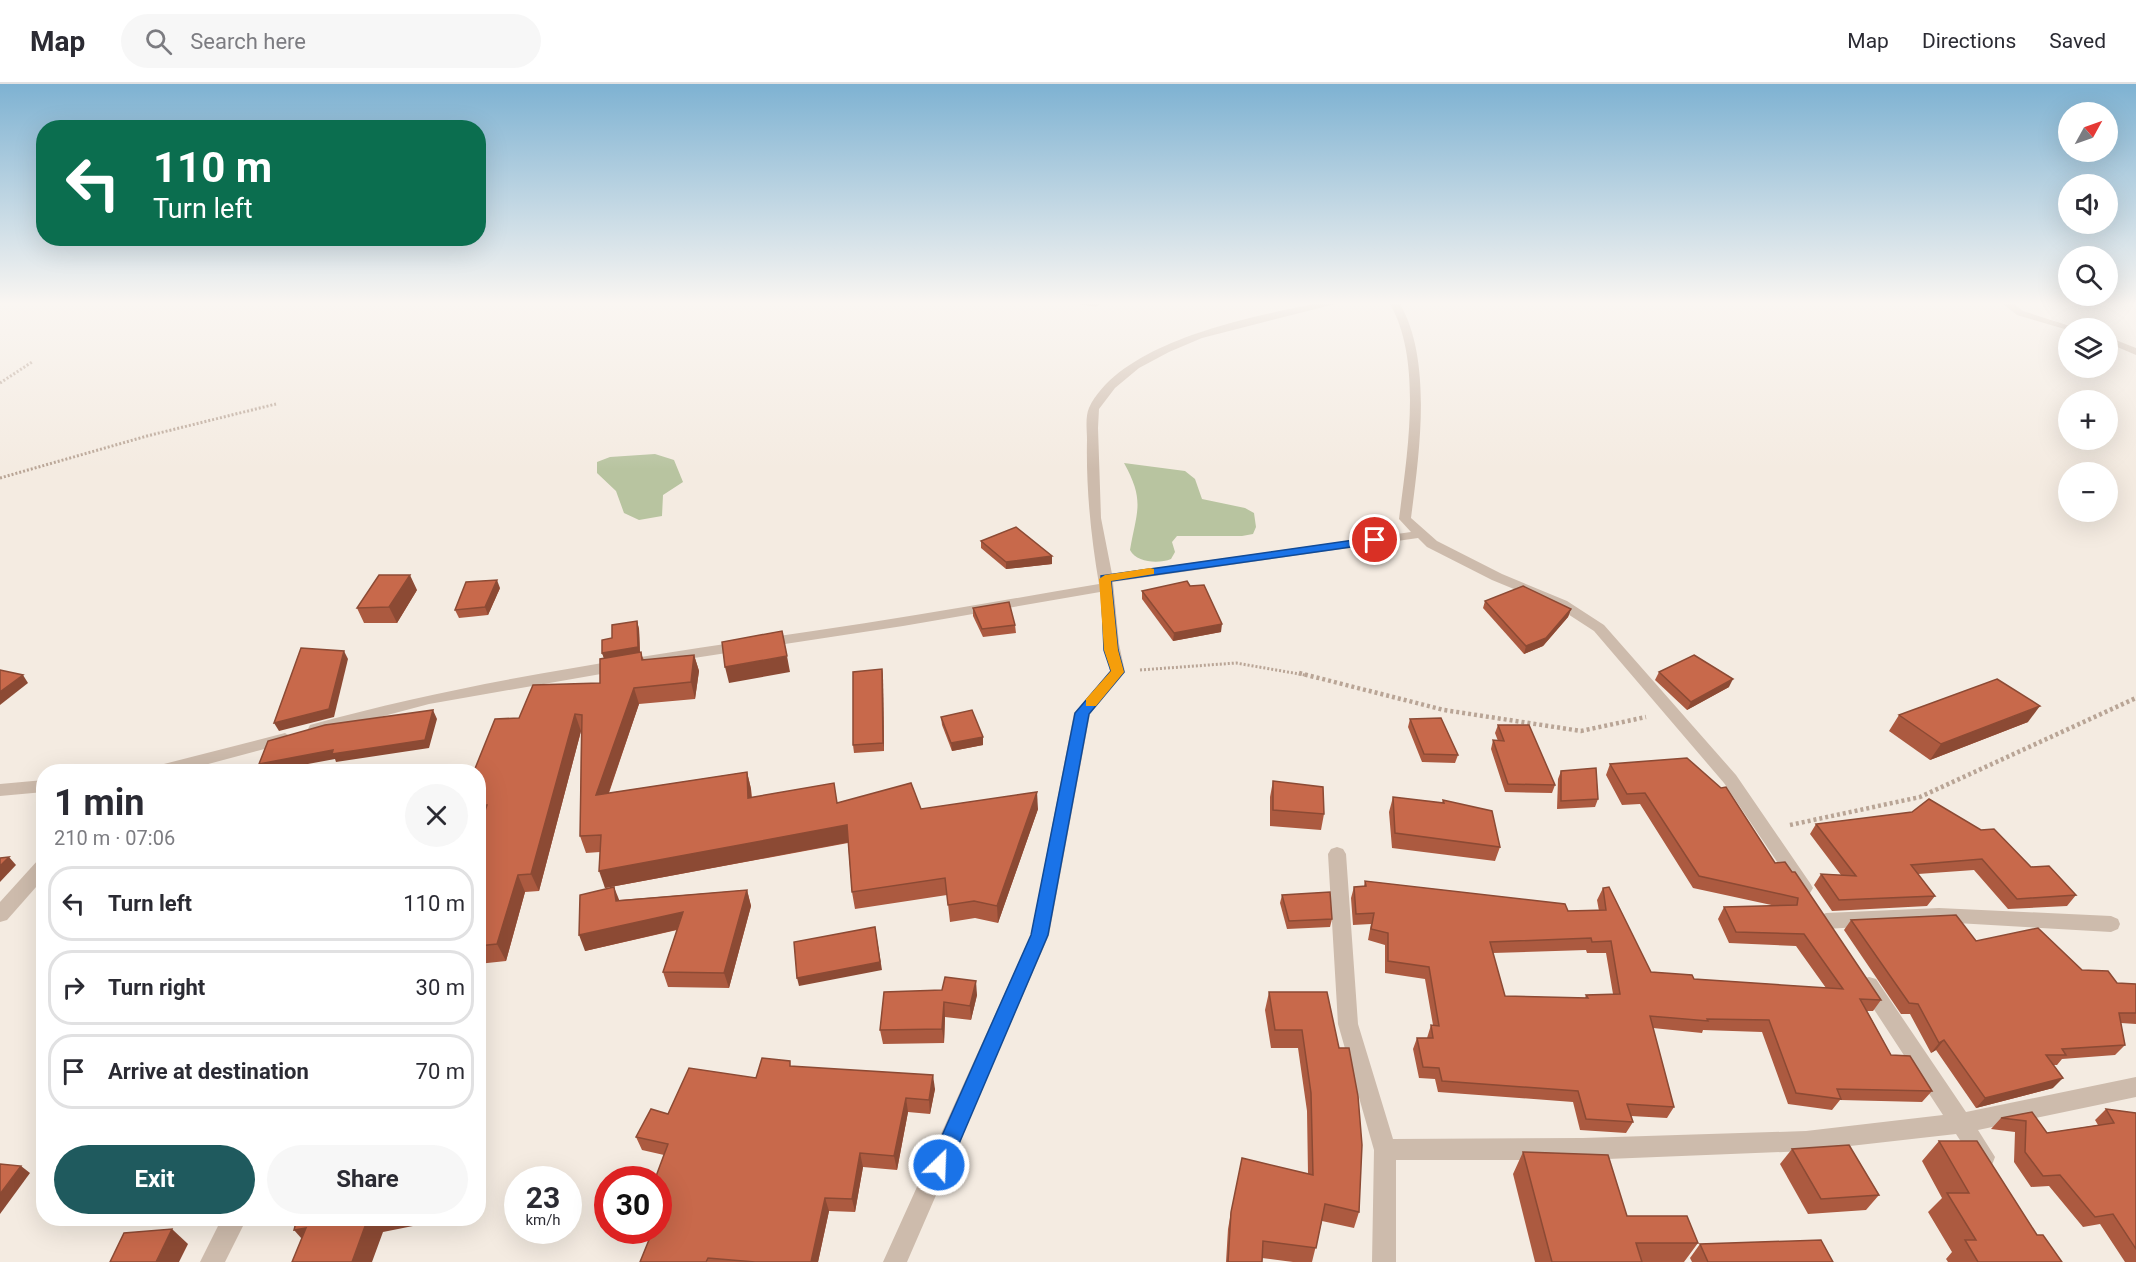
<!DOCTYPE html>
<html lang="en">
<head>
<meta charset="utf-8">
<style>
	body { margin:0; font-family:Roboto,sans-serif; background:#f7f7f7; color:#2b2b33; height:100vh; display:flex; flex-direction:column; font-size:22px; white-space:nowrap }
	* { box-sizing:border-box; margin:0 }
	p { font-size:20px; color:#7c7c81 }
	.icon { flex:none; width:33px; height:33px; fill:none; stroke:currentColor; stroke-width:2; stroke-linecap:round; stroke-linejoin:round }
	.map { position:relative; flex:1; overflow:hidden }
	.panel { position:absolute; left:36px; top:680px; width:450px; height:462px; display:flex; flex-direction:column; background:#fff; border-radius:24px; box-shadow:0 6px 24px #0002 }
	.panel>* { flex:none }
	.top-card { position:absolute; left:36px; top:36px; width:450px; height:126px; border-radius:24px; box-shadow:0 6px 24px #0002; background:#0b6e4f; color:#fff; overflow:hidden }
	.needle { width:39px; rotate:50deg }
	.tools { position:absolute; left:2058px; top:18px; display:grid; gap:12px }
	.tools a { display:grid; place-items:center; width:60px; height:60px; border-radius:50%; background:#fff; box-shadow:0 6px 24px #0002; font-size:30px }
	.speed { position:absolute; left:504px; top:1082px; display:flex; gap:12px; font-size:30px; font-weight:700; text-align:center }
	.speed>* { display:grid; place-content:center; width:78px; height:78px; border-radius:50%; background:#fff; box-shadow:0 6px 24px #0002; line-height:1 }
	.speed small { font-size:15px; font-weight:400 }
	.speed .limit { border:9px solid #d22; background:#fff; color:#111 }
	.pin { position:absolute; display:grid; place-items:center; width:51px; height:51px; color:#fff; margin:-26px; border:3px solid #fff; border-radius:50%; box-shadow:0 2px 6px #0007 }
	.me { position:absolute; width:66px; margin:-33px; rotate:24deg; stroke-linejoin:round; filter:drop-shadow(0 0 4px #0008) }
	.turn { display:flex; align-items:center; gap:21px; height:126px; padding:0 18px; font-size:27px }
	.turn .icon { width:78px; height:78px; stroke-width:2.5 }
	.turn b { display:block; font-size:42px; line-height:51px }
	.round { display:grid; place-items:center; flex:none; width:63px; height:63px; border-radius:32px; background:#f7f7f7 }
	.head { display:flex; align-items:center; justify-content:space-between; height:102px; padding:0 18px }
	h1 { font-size:36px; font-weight:700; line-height:45px }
	.cta { display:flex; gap:12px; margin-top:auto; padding:12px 18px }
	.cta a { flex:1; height:69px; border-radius:36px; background:#1f5a5e; color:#fff; font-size:24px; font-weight:700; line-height:69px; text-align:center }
	.cta a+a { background:#f7f7f7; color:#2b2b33 }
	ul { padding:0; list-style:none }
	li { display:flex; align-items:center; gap:18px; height:75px; margin:0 12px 9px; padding:0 6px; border:3px solid #e1e1e2; border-radius:24px }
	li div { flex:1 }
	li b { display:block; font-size:22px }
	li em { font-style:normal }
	header { display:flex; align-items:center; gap:36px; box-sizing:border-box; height:84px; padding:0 30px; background:#fff; border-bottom:2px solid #e1e1e2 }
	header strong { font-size:28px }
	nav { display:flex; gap:33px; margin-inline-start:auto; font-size:21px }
	.search { width:420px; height:54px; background:#f7f7f7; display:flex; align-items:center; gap:15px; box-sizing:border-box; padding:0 21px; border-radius:33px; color:#7c7c81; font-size:22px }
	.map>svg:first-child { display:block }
	.green { fill:#b8c4a0 }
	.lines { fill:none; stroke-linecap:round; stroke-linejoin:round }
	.path-far1 { stroke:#b9a596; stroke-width:3; stroke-dasharray:2 2; stroke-linecap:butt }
	.path { stroke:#b9a596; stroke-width:4.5; stroke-dasharray:3 3; stroke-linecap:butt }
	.street { fill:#cdbbac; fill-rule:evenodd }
	.wall { fill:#ac5a40; fill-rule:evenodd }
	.shaded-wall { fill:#8c4a34 }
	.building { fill:#c8694b; stroke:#8c4a34; stroke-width:1.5; fill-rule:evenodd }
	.route { fill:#1a73e8; stroke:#114b97; stroke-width:1.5 }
	.slow { fill:#f59e0b }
</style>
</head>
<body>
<header>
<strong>Map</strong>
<div class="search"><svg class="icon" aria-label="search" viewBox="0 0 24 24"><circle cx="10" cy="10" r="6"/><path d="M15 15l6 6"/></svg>Search here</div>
<nav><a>Map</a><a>Directions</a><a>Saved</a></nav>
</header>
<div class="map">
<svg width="2136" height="1178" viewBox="0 0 2136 1178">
	<rect width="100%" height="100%" fill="#f4ebe1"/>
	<g class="green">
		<path d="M655 370 674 376 683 398 663 411 662 432 639 436 624 429 616 407 597 389V378L610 373Z"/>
		<path d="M1124 379 1185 387 1195 395 1202 415 1245 424 1254 429 1256 443 1253 450 1242 452H1177L1172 458 1175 468 1171 475C1159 480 1137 479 1130 466 1137 426 1145 417 1124 379Z"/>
	</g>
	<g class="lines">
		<g class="path-far1">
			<path d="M0 299 32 278"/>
			<path d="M0 394 147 352 276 320"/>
			<path d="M1140 586 1236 579 1305 591"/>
		</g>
		<g class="path">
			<path d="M1299 589 1444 626 1581 647 1646 633"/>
			<path d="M1790 741 1920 713 2136 614"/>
		</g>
		<g class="street">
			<path d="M1079 220H1101L1096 223Z"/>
			<path d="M1314 220H1335L1202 254 1169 268 1139 284 1115 304 1099 325 1098 344 1101 434 1112 490 1411 448 1399 435C1407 372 1423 277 1390 220H1400C1433 277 1419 371 1411 434L1437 457 1502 490 1567 517 1604 541 1736 691 1810 799 1813 804 1810 809 1804 811 1798 809 1724 699 1594 547 1557 523 1492 496 1427 463 1418 454 1113 498 1119 560 1125 588 1090 630 1049 851 907 1178H883L1031 851 1074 629 1110 587 1104 560 1100 508 903 542 681 576 429 620 316 650 308 645 310 641C475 595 645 572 813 547 909 533 1004 516 1099 500 1091 453 1086 405 1087 356 1087 346 1085 333 1089 324 1121 258 1249 233 1314 220Z"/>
			<path d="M2003 220H2014L2023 227 2076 244 2068 246 2017 231Z"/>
			<path d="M2108 253 2136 264V271L2108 259Z"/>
			<path d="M285 649 293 654 291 658 182 687H152L154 683 160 681Z"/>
			<path d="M44 696V708L0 712V700Z"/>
			<path d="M1337 763 1343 765 1346 770 1358 940 1393 1055 1583 1054 1806 1047 1943 1031 1862 907 1859 901 1862 895 1869 893 1876 895 1966 1028 2136 993V1013L1978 1046 1995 1073 1992 1081 1984 1084 1976 1081 1956 1050 1806 1067 1583 1076H1396V1178H1372L1374 1066 1338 940 1328 770 1331 765Z"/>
			<path d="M44 774V794L7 836 0 838V818L38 776Z"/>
			<path d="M1939 824 2111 832 2118 835 2120 840 2118 845 2111 848 1939 838 1826 845 1819 842 1817 837 1819 832 1826 829Z"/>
			<path d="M222 1134H247L225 1178H200Z"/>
		</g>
	</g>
	<g class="wall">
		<path d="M981 457 1052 480 1006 485 981 464Z"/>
		<path d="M500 504 488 531 459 534 455 526Z"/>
		<path d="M417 506 397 539H364L357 524Z"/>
		<path d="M1142 507 1221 548 1173 557 1142 515Z"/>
		<path d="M1485 517 1571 525 1568 533 1543 562 1524 570 1483 524Z"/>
		<path d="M973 524 1015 541 1016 549 983 553 973 532Z"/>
		<path d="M637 537 639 545 640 568 644 576 694 571 699 587 695 615 639 620 609 709 747 688 751 705 752 714 921 725H1038L998 839 975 834 950 838 947 811 855 825 852 808 848 759 605 804 600 768 586 769 580 752 581 647 539 807 525 808 506 877 478 880V748L481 739H478V687L519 634 600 599 604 574 602 569 612 554Z"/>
		<path d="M882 585 883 593 884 667 854 669 853 661Z"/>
		<path d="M1659 588 1729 603 1687 626 1655 596Z"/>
		<path d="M1899 631 2028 638 1930 676 1889 647Z"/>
		<path d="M941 633 983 653V661L952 667 942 641Z"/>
		<path d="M1410 635 1458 671 1455 679 1422 678 1408 643Z"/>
		<path d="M1498 641 1555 701 1552 709 1505 708 1491 665 1493 656 1498 657 1495 649Z"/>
		<path d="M1610 680 1775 779 1881 916 1873 927H1867L1891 971 1932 1007 1922 1018 1840 1016 1832 1026 1788 1020 1762 948 1703 946 1702 949 1653 944 1674 1023 1667 1034 1631 1032 1633 1038 1626 1049 1580 1046 1573 1018 1438 1008 1435 995 1419 994 1413 965 1417 954H1427L1431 941H1433L1425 895 1385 889V861L1368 856 1371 840 1353 841 1351 814 1354 803 1364 802 1365 797 1568 827H1599L1597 816 1603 804 1651 888 1694 895 1826 904 1796 862 1729 859 1718 835 1724 823 1776 822 1693 804 1640 720 1622 721 1606 691ZM1586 866 1587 869H1606L1613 910 1586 911 1585 914 1505 912 1493 869Z"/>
		<path d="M1561 687 1598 715 1595 723 1557 725 1558 695Z"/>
		<path d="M1273 697 1324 730 1321 746 1270 742V713Z"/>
		<path d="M1393 713 1442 719 1443 716 1500 763 1495 777 1392 764 1389 728Z"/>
		<path d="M1816 740 2031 783 2076 811 2067 822 2008 825 1974 786 1918 790 1935 812 1927 822 1832 827 1814 801 1821 790 1841 791 1810 750Z"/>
		<path d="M747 806 751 822 729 904 668 903 663 888 677 846 585 867 619 816Z"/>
		<path d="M1282 811 1332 835 1330 843 1287 845 1280 819Z"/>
		<path d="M1851 836 1976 857 2082 886 2117 899 2136 900V940L2121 939 2125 961 2115 971 2062 975 2057 981H2053V1004L1976 1024 1936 966 1931 969 1910 930H1901L1844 846Z"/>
		<path d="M884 908 977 911 971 936 945 933 944 959 883 960 880 946Z"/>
		<path d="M1269 908H1327L1359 1128 1354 1144 1322 1137 1312 1178H1293L1262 1174V1178H1226L1228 1145 1231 1128 1308 1090 1307 1027 1298 964H1271L1265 926Z"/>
		<path d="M791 983 935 1005 930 1030 908 1028 897 1086 863 1083 855 1128 829 1127 818 1178H640L660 1128H658V1095L664 1071 642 1066 636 1053 668 1030 756 994Z"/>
		<path d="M2106 1025 2136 1029V1178H2125L2100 1140 2083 1143 2049 1102 2031 1103 2014 1078 2015 1048 1991 1045 2001 1034 2032 1028 2047 1049 2098 1041 2095 1036Z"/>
		<path d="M1939 1057 2037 1151 2062 1178H1948L1946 1175 1952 1168 1928 1128 1942 1114 1922 1077Z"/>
		<path d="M1792 1065 1879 1111 1866 1126 1808 1130 1780 1080Z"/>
		<path d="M1523 1068 1627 1132 1698 1159 1684 1178H1535L1513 1090Z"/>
		<path d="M1700 1160 1833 1178H1692L1690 1174Z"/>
	</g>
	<g class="shaded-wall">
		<path d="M1052 472V480L1006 485V478Z"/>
		<path d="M410 491 417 506 397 539 389 523Z"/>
		<path d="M497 496 500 504 488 531 485 523Z"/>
		<path d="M1571 525 1568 533 1543 562 1524 570 1526 562Z"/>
		<path d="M637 537 639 545 640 571 605 577 602 569Z"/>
		<path d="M1222 540 1221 548 1173 557 1174 549Z"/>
		<path d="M344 567 348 575 334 633 279 647 274 639Z"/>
		<path d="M694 571 699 587 695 615 691 598Z"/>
		<path d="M787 572 790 588 729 599 725 583Z"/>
		<path d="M882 585 883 593 884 667 883 659Z"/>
		<path d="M23 591 28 599 0 621V608Z"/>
		<path d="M1733 595 1729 603 1687 626 1691 618Z"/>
		<path d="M634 604 639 620 602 728 596 711Z"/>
		<path d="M2040 622 2028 638 1930 676 1941 660Z"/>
		<path d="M433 626 437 635 429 664 336 678 335 675 270 687H264L259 680Z"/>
		<path d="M575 630 581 647 539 807 531 790Z"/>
		<path d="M983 653V661L952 667 951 659Z"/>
		<path d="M747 688 751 705 752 731 748 714Z"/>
		<path d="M1037 708 1038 725 998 839 997 822Z"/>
		<path d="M847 741 850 758 605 804 599 787Z"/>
		<path d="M9 773 16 781 0 798V782Z"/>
		<path d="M518 791 525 808 506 877 497 860Z"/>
		<path d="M614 803 620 818 616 817Z"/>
		<path d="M747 806 751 822 729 904 724 889Z"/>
		<path d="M683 828 688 843 585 867 579 851Z"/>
		<path d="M875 843 882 886 799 902 797 894Z"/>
		<path d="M976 897 977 911 971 936 970 922Z"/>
		<path d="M944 918 945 933 944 959 942 945Z"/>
		<path d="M1944 956 1936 966 1931 969 1939 959Z"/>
		<path d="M933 991 935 1005 930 1030 929 1016Z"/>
		<path d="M2063 994 2053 1004 1976 1024 1985 1014Z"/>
		<path d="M906 1014 908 1028 897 1086 894 1072Z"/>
		<path d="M860 1069 863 1083 855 1128 852 1115Z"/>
		<path d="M21 1082 30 1089 0 1130V1110Z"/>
		<path d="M825 1114 829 1127 818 1178H811Z"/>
		<path d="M368 1134H414L413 1142 383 1148 372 1178H352Z"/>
		<path d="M306 1144 309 1163 294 1146Z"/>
		<path d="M172 1145 188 1160 179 1178H156Z"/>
	</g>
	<g class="building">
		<path d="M1016 443 1052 472 1006 478 981 457Z"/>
		<path d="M379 491H410L389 523 357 524Z"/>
		<path d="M497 496 485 523 455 526 466 498Z"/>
		<path d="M1187 497 1190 502 1204 501 1222 540 1174 549 1142 507Z"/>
		<path d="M1523 502 1571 525 1546 554 1526 562 1485 517Z"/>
		<path d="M1009 518 1015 541 982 545 973 524Z"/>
		<path d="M637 537 638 563 602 569V556L612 554V541Z"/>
		<path d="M782 547 787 572 725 583 722 558Z"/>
		<path d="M301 564 344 567 329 625 274 639Z"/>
		<path d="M641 568 642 576 694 571 691 598 634 604 596 711 747 688 748 714 834 699 837 719 911 699 921 725 1037 708 997 822 974 817 948 821 945 794 852 808 847 741 599 787 601 751 580 752 582 631 575 630 531 790 518 791 497 860 478 862V747L487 721H478V687H474L495 635 519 634 533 601 600 599V575Z"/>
		<path d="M1694 571 1733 595 1691 618 1659 588Z"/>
		<path d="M882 585 883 659 853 661V588Z"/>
		<path d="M0 586 23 591 0 608Z"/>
		<path d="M1997 595 2040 622 1941 660 1899 631Z"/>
		<path d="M433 626 425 656 332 670 333 666 259 680 268 657 325 641Z"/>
		<path d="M972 626 983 653 951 659 941 633Z"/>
		<path d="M1441 634 1458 671 1424 670 1410 635Z"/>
		<path d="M1498 641H1529L1555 701 1508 700 1493 656 1504 657Z"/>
		<path d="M1687 674 1721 704 1726 703 1775 779 1785 778 1792 788H1795L1881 916 1860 915 1891 971 1910 972 1932 1007 1837 1005 1841 1015 1796 1009 1769 936 1707 935 1708 937 1650 932 1674 1023 1627 1020 1633 1038 1586 1035 1578 1007 1442 997 1439 984 1423 983 1417 954H1433L1431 941 1439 942 1429 883 1388 877V849L1371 845 1374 829 1356 830 1354 803 1366 802 1365 797 1565 820 1568 827 1606 826 1603 804 1609 803 1651 888 1692 891 1694 895 1843 905 1804 850 1736 848 1724 823 1797 821 1798 814 1699 792 1645 709 1627 710 1610 680ZM1591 854 1592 858 1611 857 1620 910 1586 911 1588 914 1505 912 1490 858Z"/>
		<path d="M1596 684 1598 715 1561 717V687Z"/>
		<path d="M1273 697 1323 703 1324 730 1273 726Z"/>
		<path d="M1393 713 1444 719 1443 716 1492 727 1500 763 1395 749Z"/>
		<path d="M1929 715 1981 746 1994 745 2031 783 2049 782 2076 811 2017 815 1982 775 1911 781 1935 812 1839 816 1821 790 1856 792 1816 740 1912 728Z"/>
		<path d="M9 773 0 782V774Z"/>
		<path d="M614 803 616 817 747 806 724 889 663 888 683 828 579 851 580 811Z"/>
		<path d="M1330 808 1332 835 1289 837 1282 811Z"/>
		<path d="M1956 831 1976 857 2038 844 2082 886 2108 887 2117 899 2136 900V929H2119L2125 961 2062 965 2066 971H2046L2063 994 1985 1014 1944 956 1939 959 1918 920 1909 919 1851 836Z"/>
		<path d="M875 843 880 878 797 894 794 858Z"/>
		<path d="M945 893 976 897 970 922 944 918 942 945 880 946 884 908 942 906Z"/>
		<path d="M1269 908H1327L1339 964H1349L1358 1012 1362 1061 1359 1128 1325 1120 1316 1164 1263 1157 1262 1178H1228L1231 1128 1242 1074 1313 1091 1311 1009 1302 946H1275Z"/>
		<path d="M762 974 790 977V982L933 991 929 1016 906 1014 894 1072 860 1069 852 1115 825 1114 811 1178H755L708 1174 706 1178H640L653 1146H658V1131L664 1116 658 1115V1095H655L668 1060 636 1053 651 1025 668 1030 689 984 756 994Z"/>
		<path d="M2106 1025 2136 1029V1165L2113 1130 2095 1133 2060 1091 2043 1092 2025 1068 2026 1037 2001 1034 2032 1028 2047 1049 2114 1039Z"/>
		<path d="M1939 1057H1977L2037 1151H2043L2062 1178H1978L1965 1156H1976L1947 1109H1969Z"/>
		<path d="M1849 1061 1879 1111 1821 1115 1792 1065Z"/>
		<path d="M1523 1068 1608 1071 1627 1132H1687L1698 1159H1636L1642 1178H1552Z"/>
		<path d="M0 1080 21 1082 0 1110Z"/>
		<path d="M297 1134H368L352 1178H292L306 1144 294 1146Z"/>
		<path d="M172 1145 156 1178H110L124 1149Z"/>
		<path d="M1821 1156 1833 1178H1708L1700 1160Z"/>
	</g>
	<linearGradient id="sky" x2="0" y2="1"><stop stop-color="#7eb2d2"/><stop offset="0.57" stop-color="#faf6f2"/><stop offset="1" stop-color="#faf6f2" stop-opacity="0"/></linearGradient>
	<rect width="2136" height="385" fill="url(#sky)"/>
	<path class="route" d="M1375 453 1379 454V459L1111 497 1118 566 1124 588 1089 630 1048 851 947 1088 939 1091 932 1088 929 1081 1031 851 1075 629 1111 587 1104 566 1101 492Z"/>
	<path class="slow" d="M1150 484 1154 485V490L1111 497 1118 566 1124 588 1096 622H1086V615L1111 587 1104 566 1099 495 1105 491Z"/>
</svg>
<div class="tools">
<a><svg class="needle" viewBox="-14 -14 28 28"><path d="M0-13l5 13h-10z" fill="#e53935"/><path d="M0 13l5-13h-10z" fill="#7c7c81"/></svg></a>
<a><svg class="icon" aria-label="sound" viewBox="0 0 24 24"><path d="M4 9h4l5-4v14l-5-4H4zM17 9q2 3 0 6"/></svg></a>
<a><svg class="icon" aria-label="search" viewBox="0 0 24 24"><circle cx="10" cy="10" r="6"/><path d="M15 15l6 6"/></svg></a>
<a><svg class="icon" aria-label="layers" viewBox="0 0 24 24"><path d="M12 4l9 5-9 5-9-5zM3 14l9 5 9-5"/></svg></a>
<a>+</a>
<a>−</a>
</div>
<div class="speed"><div>23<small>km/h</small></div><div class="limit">30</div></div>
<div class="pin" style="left:1375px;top:456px;background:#d93025"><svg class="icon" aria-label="arrive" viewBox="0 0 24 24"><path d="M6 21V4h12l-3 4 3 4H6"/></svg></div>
<svg class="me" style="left:939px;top:1081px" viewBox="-20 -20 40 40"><circle r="17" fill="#1a73e8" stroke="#fff" stroke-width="3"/><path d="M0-11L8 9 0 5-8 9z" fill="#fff"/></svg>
<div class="top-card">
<div class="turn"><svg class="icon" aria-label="left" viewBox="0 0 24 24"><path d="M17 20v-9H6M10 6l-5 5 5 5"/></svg><div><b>110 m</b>Turn left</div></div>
</div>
<section class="panel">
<div class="head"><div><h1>1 min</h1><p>210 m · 07:06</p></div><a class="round"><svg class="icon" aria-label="close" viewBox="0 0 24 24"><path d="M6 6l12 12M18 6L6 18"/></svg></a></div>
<ul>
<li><svg class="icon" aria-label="left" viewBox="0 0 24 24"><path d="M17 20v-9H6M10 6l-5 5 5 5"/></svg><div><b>Turn left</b></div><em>110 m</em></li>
<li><svg class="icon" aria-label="right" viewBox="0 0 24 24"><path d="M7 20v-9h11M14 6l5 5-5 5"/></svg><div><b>Turn right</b></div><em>30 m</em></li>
<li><svg class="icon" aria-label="arrive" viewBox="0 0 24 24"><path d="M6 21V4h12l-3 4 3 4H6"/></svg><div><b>Arrive at destination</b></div><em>70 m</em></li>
</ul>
<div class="cta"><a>Exit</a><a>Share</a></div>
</section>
</div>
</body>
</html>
